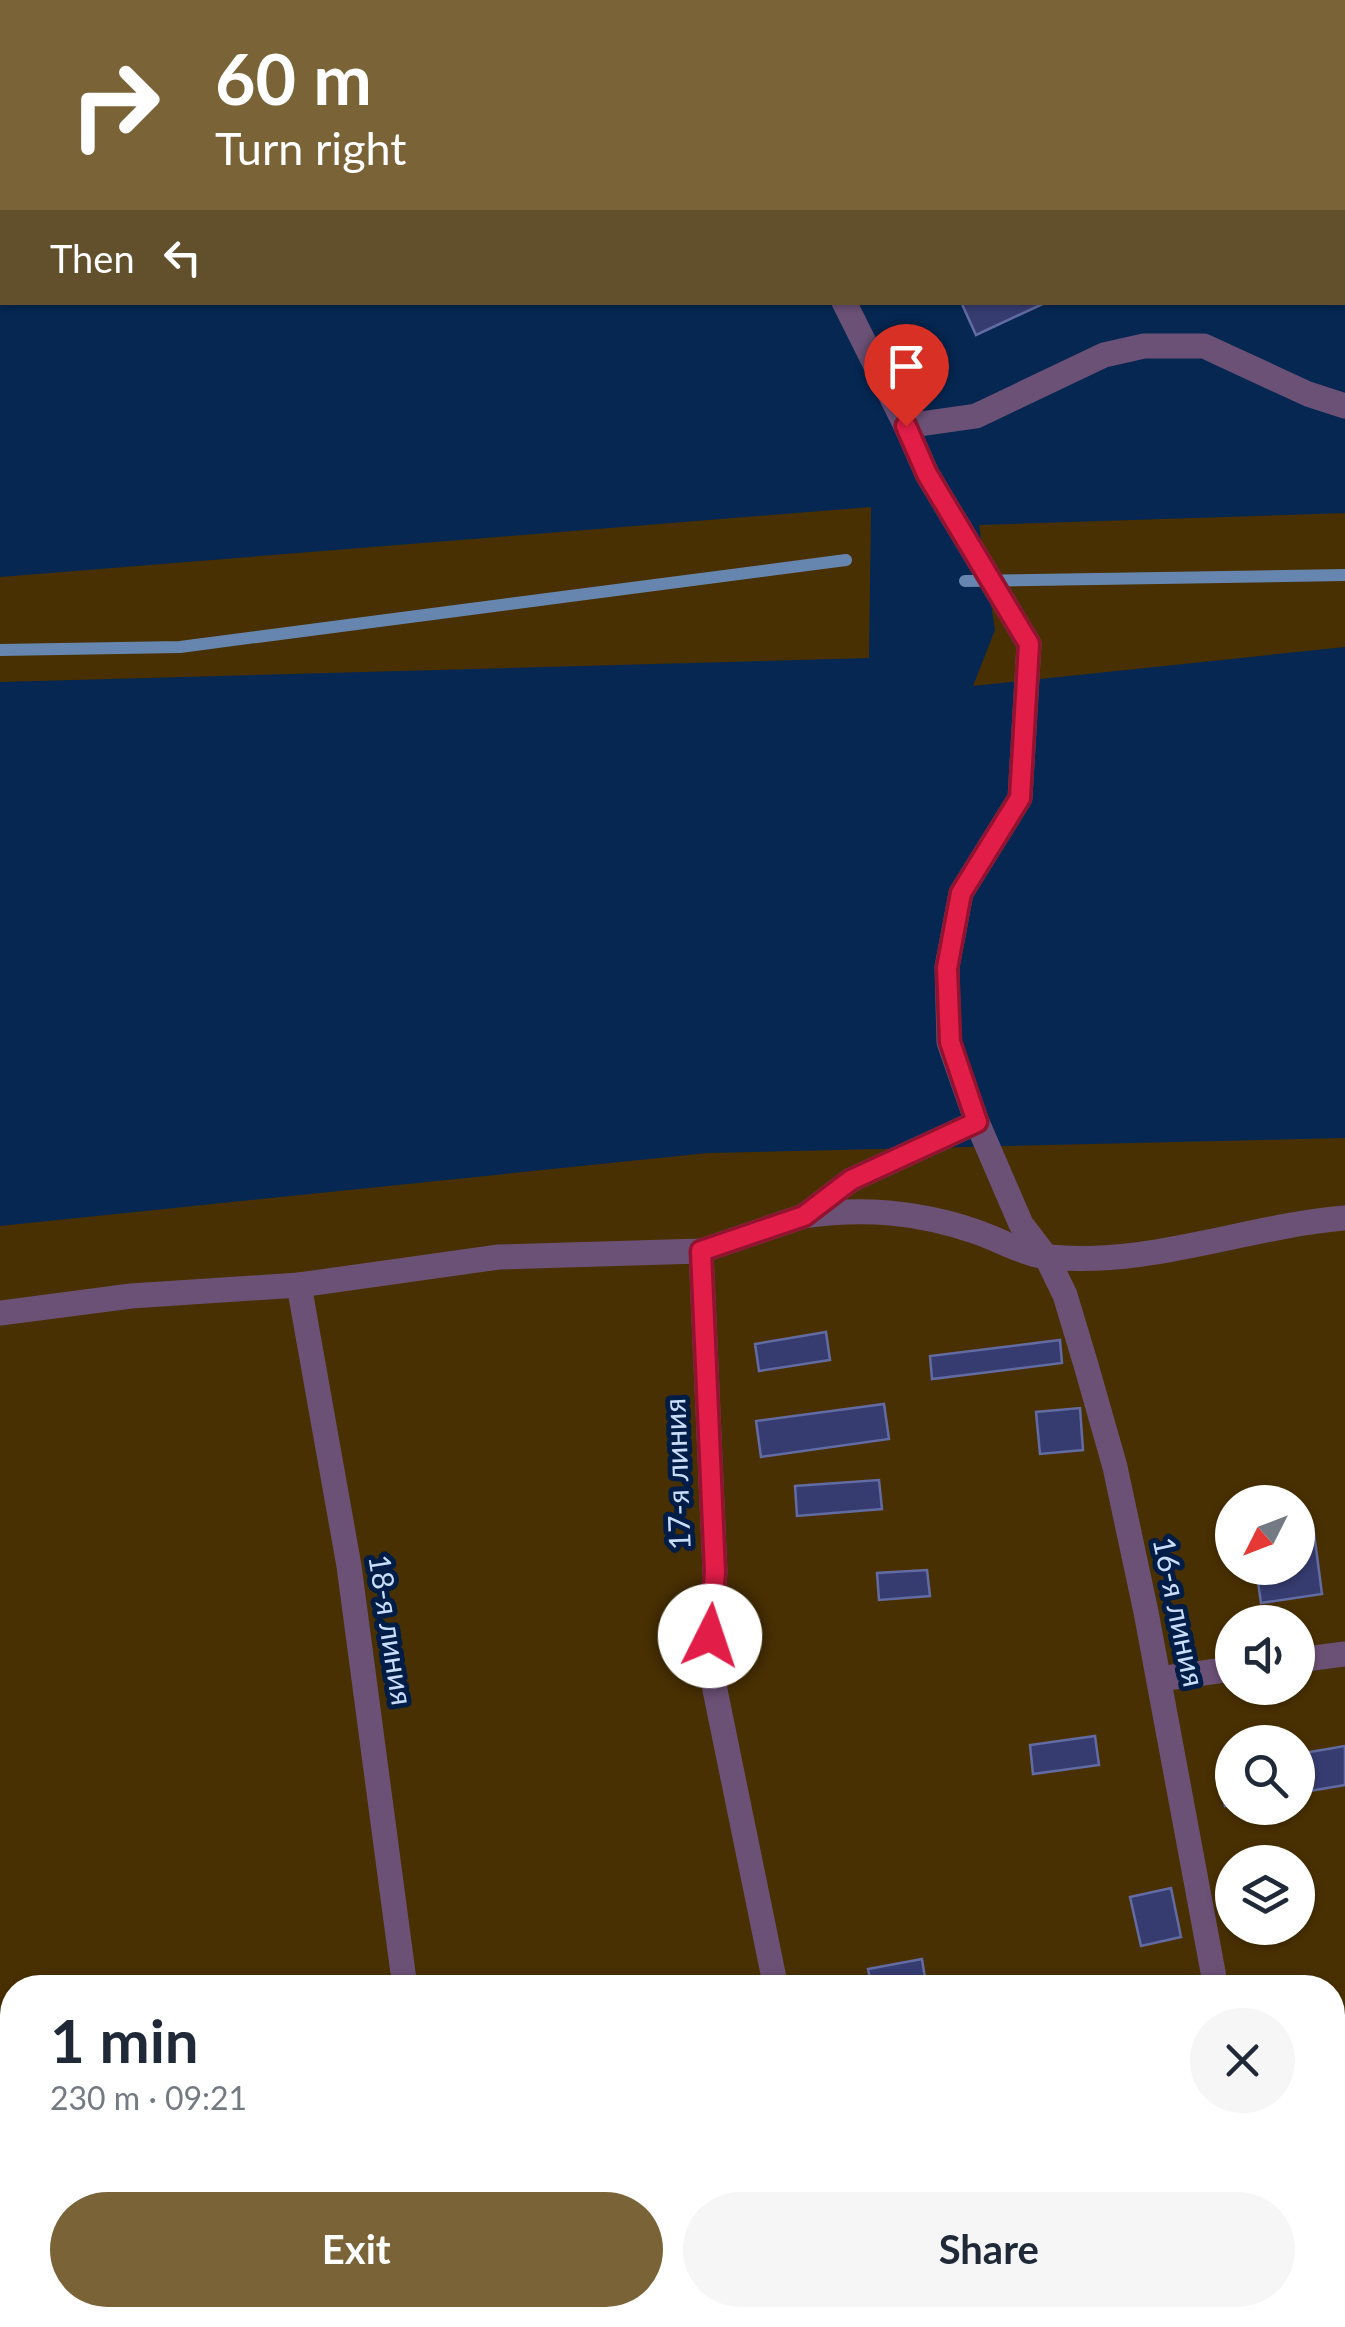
<!DOCTYPE html>
<html lang="en">
<head>
<meta charset="utf-8">
<style>
	body { margin:0; font-family:Lato,sans-serif; background:#f6f6f7; color:#1f2937; height:100vh; display:flex; flex-direction:column; font-size:38px; white-space:nowrap }
	* { box-sizing:border-box; margin:0 }
	p { font-size:32px; color:#747a83 }
	.icon { flex:none; width:55px; height:55px; fill:none; stroke:currentColor; stroke-width:2; stroke-linecap:round; stroke-linejoin:round }
	.map { position:relative; flex:1; overflow:hidden }
	.panel { position:absolute; left:0px; top:1975px; width:1345px; height:352px; display:flex; flex-direction:column; background:#fff; border-radius:40px 40px 0 0; box-shadow:0 2px 8px #0004 }
	.panel>* { flex:none }
	.top-card { position:absolute; left:0px; top:0px; width:1345px; height:305px; box-shadow:0 2px 8px #0004; background:#7b6338; color:#fff; overflow:hidden }
	.needle { width:65px; rotate:228deg }
	.controls { position:absolute; left:1215px; top:1485px; display:grid; gap:20px }
	.controls a { display:grid; place-items:center; width:100px; height:100px; border-radius:50%; background:#fff; box-shadow:0 2px 8px #0004; font-size:50px }
	.pin { position:absolute; display:grid; place-items:center; width:85px; height:85px; color:#fff; margin:-102px -42px; border-radius:50% 50% 50% 0; rotate:-45deg; box-shadow:0 0 10px #0007 }
	.pin .icon { rotate:45deg }
	.me { position:absolute; width:110px; margin:-55px; rotate:4deg; stroke-linejoin:round; filter:drop-shadow(0 0 8px #0008) }
	.turn { display:flex; align-items:center; gap:35px; height:210px; padding:0 50px; font-size:45px }
	.turn .icon { width:130px; height:130px; stroke-width:2.5 }
	.turn b { display:block; font-size:70px; line-height:85px }
	.then { display:flex; align-items:center; height:95px; padding:0 50px; background:#0003; gap:20px; font-size:38px }
	.round { display:grid; place-items:center; flex:none; width:105px; height:105px; border-radius:52px; background:#f6f6f7 }
	.headline { display:flex; align-items:center; justify-content:space-between; height:170px; padding:0 50px }
	h1 { font-size:60px; font-weight:700; line-height:75px }
	.primary-button { display:flex; gap:20px; margin-top:auto; padding:20px 50px }
	.primary-button a { flex:1; height:115px; border-radius:60px; background:#7b6338; color:#fff; font-size:40px; font-weight:700; line-height:115px; text-align:center }
	.primary-button a+a { background:#f6f6f7; color:#1f2937 }
	.map>svg:first-child { display:block }
	.green { fill:#493002; fill-rule:evenodd }
	.lines { fill:none; stroke-linecap:round; stroke-linejoin:round }
	.stream { stroke:#6786af; stroke-width:12 }
	.building { fill:#363c70; stroke:#626ba3; stroke-width:2.5 }
	.minor { stroke:#6c5176; stroke-width:25 }
	.route-casing { stroke:#92132f; stroke-width:25 }
	.route { stroke:#e11d48; stroke-width:18 }
	.labels { text-anchor:middle; stroke-width:10; stroke-linejoin:round; paint-order:stroke }
	.street-label { font-size:30px; fill:#c9ddf8; stroke:#001d47 }
</style>
</head>
<body>
<div class="map">
<svg width="1345" height="2327" viewBox="0 0 1345 2327">
	<rect width="100%" height="100%" fill="#052752"/>
	<g class="green">
		<path d="M871 507 869 658 0 682V577Z"/>
		<path d="M1345 513V647L973 686 995 630 979 525Z"/>
		<path d="M1345 1138V2327H0V1226L708 1153ZM1232 1502H1298V1568H1232ZM1232 1622H1298V1688H1232ZM1232 1742H1298V1808H1232ZM1232 1862H1298V1928H1232ZM12 1988H1332V2315H12Z"/>
	</g>
	<g class="lines">
		<g class="stream">
			<path d="M965 581 1345 575"/>
			<path d="M0 650 180 647 846 560"/>
		</g>
	</g>
	<g class="building">
		<path d="M882 0H1012L1007 2Z"/>
		<path d="M961 302H1047L976 335Z"/>
		<path d="M826 1332 830 1360 759 1371 755 1344Z"/>
		<path d="M1060 1340 1062 1363 932 1379 930 1356Z"/>
		<path d="M884 1404 889 1439 761 1457 756 1421Z"/>
		<path d="M1080 1408 1083 1450 1040 1454 1036 1412Z"/>
		<path d="M879 1480 882 1509 797 1516 795 1486Z"/>
		<path d="M1313 1525 1322 1594 1261 1603 1256 1568H1298V1528Z"/>
		<path d="M927 1570 930 1596 879 1600 877 1573Z"/>
		<path d="M1095 1736 1099 1765 1033 1774 1030 1745Z"/>
		<path d="M1345 1746V1785L1298 1793V1754Z"/>
		<path d="M1232 1766V1805L1225 1806 1218 1769Z"/>
		<path d="M1171 1888 1181 1937 1141 1946 1130 1897Z"/>
		<path d="M922 1959 926 1984 872 1988 868 1969Z"/>
	</g>
	<g class="lines">
		<g class="minor">
			<path d="M691 0 693 2"/>
			<path d="M125 2 128 0"/>
			<path d="M844 302 906 426 976 416 1104 355 1144 346H1204L1308 394 1345 406"/>
			<path d="M906 426 927 474 1029 644 1020 798 961 893 947 967 949 1042 977 1122 1021 1224 1047 1258 1065 1295 1086 1365 1115 1467 1146 1612 1216 1988"/>
			<path d="M804 1216C864 1207 919 1212 977 1232 1000 1240 1026 1255 1049 1257 1149 1267 1247 1226 1345 1218"/>
			<path d="M701 1251 715 1572 711 1637 715 1690 776 1988"/>
			<path d="M299 1285 349 1566 405 1988"/>
			<path d="M0 1313 131 1296 299 1285 499 1257 701 1251 804 1216 851 1180 977 1122"/>
			<path d="M1298 1660 1345 1654"/>
			<path d="M1159 1679 1232 1669"/>
			<path d="M1332 2090 1345 2087"/>
			<path d="M460 2315 462 2327"/>
			<path d="M836 2315 838 2327"/>
			<path d="M1269 2315 1271 2327"/>
		</g>
	</g>
	<g class="lines">
		<g class="route-casing">
			<path id="route" d="M710 1636 715 1572 701 1251 804 1216 851 1180 977 1122 950 1042 947 968 961 893 1020 798 1029 644 927 474 906 426"/>
		</g>
		<use href="#route" class="route"/>
	</g>
	<g class="labels">
		<g class="street-label">
			<text transform="translate(678 1474) rotate(-92)" y="10">17-я линия</text>
			<text transform="translate(1178 1612) rotate(78)" y="10">16-я линия</text>
			<text transform="translate(390 1630) rotate(81)" y="10">18-я линия</text>
		</g>
	</g>
</svg>
<div class="controls">
<a><svg class="needle" viewBox="-14 -14 28 28"><path d="M0-13l5 13h-10z" fill="#e53935"/><path d="M0 13l5-13h-10z" fill="#747a83"/></svg></a>
<a><svg class="icon" aria-label="sound" viewBox="0 0 24 24"><path d="M4 9h4l5-4v14l-5-4H4zM17 9q2 3 0 6"/></svg></a>
<a><svg class="icon" aria-label="search" viewBox="0 0 24 24"><circle cx="10" cy="10" r="6"/><path d="M15 15l6 6"/></svg></a>
<a><svg class="icon" aria-label="layers" viewBox="0 0 24 24"><path d="M12 4l9 5-9 5-9-5zM3 14l9 5 9-5"/></svg></a>
</div>
<div class="pin" style="left:906px;top:426px;background:#d93025"><svg class="icon" aria-label="arrive" viewBox="0 0 24 24"><path d="M6 21V4h12l-3 4 3 4H6"/></svg></div>
<svg class="me" style="left:710px;top:1636px" viewBox="-20 -20 40 40"><circle r="19" fill="#fff"/><path d="M0-13L10 11 0 6-10 11z" fill="#e11d48"/></svg>
<div class="top-card">
<div class="turn"><svg class="icon" aria-label="right" viewBox="0 0 24 24"><path d="M7 20v-9h11M14 6l5 5-5 5"/></svg><div><b>60 m</b>Turn right</div></div>
<div class="then">Then<svg class="icon" aria-label="left" viewBox="0 0 24 24"><path d="M17 20v-9H6M10 6l-5 5 5 5"/></svg></div>
</div>
<section class="panel">
<div class="headline"><div><h1>1 min</h1><p>230 m · 09:21</p></div><a class="round"><svg class="icon" aria-label="close" viewBox="0 0 24 24"><path d="M6 6l12 12M18 6L6 18"/></svg></a></div>
<div class="primary-button"><a>Exit</a><a>Share</a></div>
</section>
</div>
</body>
</html>
